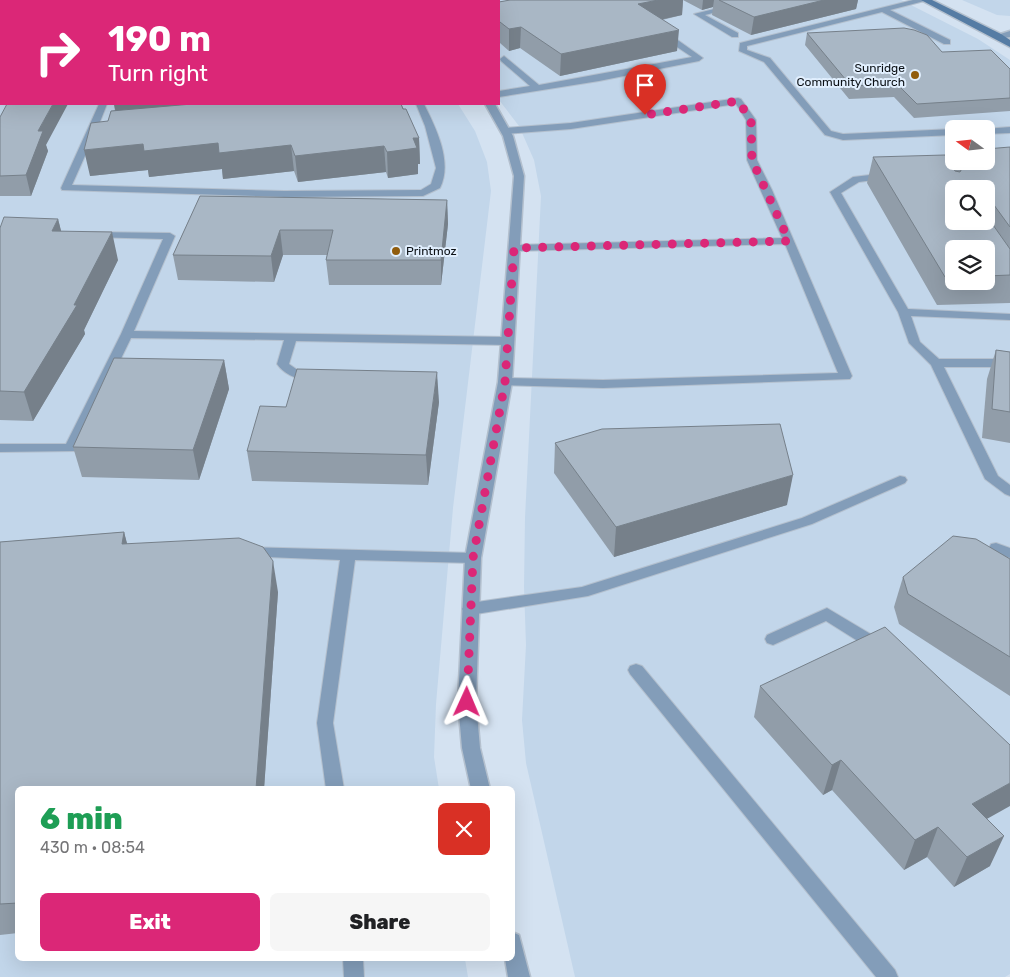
<!DOCTYPE html>
<html lang="en">
<head>
<meta charset="utf-8">
<style>
	body { margin:0; font-family:Rubik,sans-serif; background:#f6f6f6; color:#202124; height:100vh; display:flex; flex-direction:column; font-size:19px; white-space:nowrap }
	* { box-sizing:border-box; margin:0 }
	p { font-size:16px; color:#757577 }
	.icon { flex:none; width:28px; height:28px; fill:none; stroke:currentColor; stroke-width:2; stroke-linecap:round; stroke-linejoin:round }
	.map { position:relative; flex:1; overflow:hidden }
	.side { position:absolute; left:15px; top:786px; width:500px; height:175px; display:flex; flex-direction:column; background:#fff; border-radius:8px; box-shadow:0 5px 20px #0002 }
	.side>* { flex:none }
	.guide { position:absolute; left:0px; top:0px; width:500px; height:105px; box-shadow:0 5px 20px #0002; background:#db2777; color:#fff; overflow:hidden }
	.needle { width:32px; rotate:285deg }
	.tools { position:absolute; left:945px; top:120px; display:grid; gap:10px }
	.tools a { display:grid; place-items:center; width:50px; height:50px; border-radius:8px; background:#fff; box-shadow:0 5px 20px #0002; font-size:25px }
	.pin { position:absolute; display:grid; place-items:center; width:42px; height:42px; color:#fff; margin:-51px -21px; border-radius:50% 50% 50% 0; rotate:-45deg; box-shadow:0 0 5px #0007 }
	.pin .icon { rotate:45deg }
	.me { position:absolute; width:55px; margin:-28px; rotate:1deg; stroke-linejoin:round; filter:drop-shadow(0 0 4px #0008) }
	.turn { display:flex; align-items:center; gap:18px; height:105px; padding:0 25px; font-size:22px }
	.turn .icon { width:65px; height:65px; stroke-width:2.5 }
	.turn b { display:block; font-size:35px; line-height:42px }
	.round { display:grid; place-items:center; flex:none; width:52px; height:52px; border-radius:8px; background:#f6f6f6 }
	.summary { display:flex; align-items:center; justify-content:space-between; height:85px; padding:0 25px }
	h1 { font-size:30px; font-weight:800; line-height:38px; color:#1e9e55 }
	.button { display:flex; gap:10px; margin-top:auto; padding:10px 25px }
	.button a { flex:1; height:58px; border-radius:8px; background:#db2777; color:#fff; font-size:20px; font-weight:800; line-height:58px; text-align:center }
	.button a+a { background:#f6f6f6; color:#202124 }
	.map>svg:first-child { display:block }
	.built { fill:#c2d6ea; fill-rule:evenodd }
	.lines { fill:none; stroke-linecap:round; stroke-linejoin:round }
	.lane-casing { stroke:#b4c0ce; stroke-width:2 }
	.street-casing { stroke:#b4c0ce; stroke-width:3 }
	.secondary-casing { stroke:#b4c0ce; stroke-width:3 }
	.lane { fill:#839db9; fill-rule:evenodd }
	.street { fill:#839db9; fill-rule:evenodd }
	.secondary { fill:#557ca4; fill-rule:evenodd }
	.wall { fill:#919da9; fill-rule:evenodd }
	.shaded-wall { fill:#76808a }
	.building { fill:#a9b7c5; stroke:#76808a }
	.route { stroke:#db2777; stroke-width:9; stroke-dasharray:0 16.2 }
	.poi-dot { fill:#905c0d; stroke:#e1effe; stroke-width:2 }
	.labels { text-anchor:middle; stroke-width:4; stroke-linejoin:round; paint-order:stroke }
	.far-poi-label { font-size:12px; fill:#0b1015; stroke:#e1effe; text-anchor:end }
</style>
</head>
<body>
<div class="map">
<svg width="1010" height="977" viewBox="0 0 1010 977">
	<rect width="100%" height="100%" fill="#d4e2f1"/>
	<g class="built">
		<path d="M389 0H901L978 39 1010 60V974L1005 977H575L526 763 522 720 526 645 524 587 525 518 541 196 534 160 519 126 499 100V1ZM954 129H986V161H954ZM954 189H986V221H954ZM954 249H986V281H954Z"/>
		<path d="M962 0H1010V16L997 15Z"/>
		<path d="M0 13 1 104H458L475 131 487 162 491 191 453 508 436 704 434 757 439 789H18V959H465L468 977H0Z"/>
	</g>
	<g class="lines">
		<g class="lane-casing">
			<g id="lane">
				<path d="M55 0H63L64 1H56Z"/>
				<path d="M172 0H180L181 1H173Z"/>
				<path d="M750 0H764L705 15 738 33V37H732L694 14Z"/>
				<path d="M913 0H928L890 10 950 40V44H944L882 12 747 46V50L770 58 831 131 843 134 954 129V135L843 140 825 135 764 62 739 51 740 43Z"/>
				<path d="M659 31H665L703 58 699 61 599 81 499 97V91L530 86 501 61 500 59 504 56 539 85 692 57 659 35Z"/>
				<path d="M1 80V87L0 88V81Z"/>
				<path d="M738 98 741 99 756 120 757 160 772 190 852 376 850 379 603 388 501 385 499 382 501 379 505 378 603 380 838 373 785 244 514 251 509 248 514 245 782 238 747 160 746 120 736 104 571 129 506 134 501 131 506 128 571 123Z"/>
				<path d="M99 104H107L96 132 101 135 93 138 72 185 284 191 421 190 431 184 436 168 425 126 416 104H424C436 128 453 162 440 188L423 196 284 197 62 190 61 188Z"/>
				<path d="M1010 127V133L986 134V129H984Z"/>
				<path d="M886 173 891 176 889 178 859 182 841 193 908 309 1010 314V320L911 316 920 342 939 359H1010V367H944L998 476 1010 485V496L1005 494 985 479 931 365 909 343 898 312 830 192 853 177Z"/>
				<path d="M93 232 170 233 175 236 134 331 507 337 513 341 507 345 296 341 289 364 299 371 318 373 320 376C309 387 284 375 277 364L284 340 131 338 76 451 0 452V444H66L121 334 163 239 89 237 88 235 89 233Z"/>
				<path d="M900 476 905 477 907 480 905 483 812 524 588 596 470 615 465 613 462 609 465 605 470 603 582 587 802 518Z"/>
				<path d="M996 543 1010 548V558L991 552 989 548 991 544Z"/>
				<path d="M248 547 473 553 478 554 480 558 478 562 473 563 355 560 333 723 344 789H326L317 723 340 560 243 556 241 552 243 548Z"/>
				<path d="M827 608 884 642 886 646 884 650 878 652 872 650 826 621 773 645 767 643 765 639 767 635Z"/>
				<path d="M636 664 642 666 895 970 898 977H876L630 674 628 670 630 666Z"/>
				<path d="M343 959H363L364 977H344Z"/>
			</g>
		</g>
		<g class="street-casing">
			<g id="street">
				<path d="M369 0H378V1H370Z"/>
				<path d="M1010 31V37L998 39 994 36Z"/>
				<path d="M485 104H495L513 136 524 176 512 382 481 558 476 702 480 748 490 789H471L462 748 458 702 465 558 498 382 514 176 503 136Z"/>
				<path d="M512 932 519 935 530 977H508L505 959H512Z"/>
			</g>
		</g>
		<g class="secondary-casing">
			<path id="secondary" d="M921 0H932L1001 34 1010 40V47Z"/>
		</g>
		<use href="#lane" class="lane"/>
		<use href="#street" class="street"/>
		<use href="#secondary" class="secondary"/>
	</g>
	<g class="wall">
		<path d="M69 0H176V1H70Z"/>
		<path d="M510 0H858L856 9 751 35 712 15 713 7 702 10 683 0 682 15 662 20 677 51 560 76 520 48 509 51 500 43H499V2Z"/>
		<path d="M807 33 942 52 1010 69V111L914 118 894 97 849 99 805 45Z"/>
		<path d="M114 104H401L419 138 420 164H418V174L388 178 386 172 298 182 294 171 223 179 222 169 149 177 148 170 90 176 108 121 115 111Z"/>
		<path d="M0 117 46 145 48 151 31 196H0Z"/>
		<path d="M1010 147V303L937 305 867 183 873 157 955 171 958 161H986ZM954 189H986V221ZM954 249H986V281H954Z"/>
		<path d="M200 196 447 200 448 224 441 285H329L326 260 327 255H283L274 282 178 280 173 255Z"/>
		<path d="M58 219 61 231 118 260 84 330 85 334 33 421 0 420V228Z"/>
		<path d="M996 350 1010 352V443L982 438 987 379Z"/>
		<path d="M224 360 229 389 199 480 82 477 73 447Z"/>
		<path d="M439 402 428 485 252 481 247 451 286 407Z"/>
		<path d="M555 443 787 505 614 557 554 473Z"/>
		<path d="M124 532 127 544 278 592 264 789H18V933L0 935V542Z"/>
		<path d="M1010 559V696L899 624 894 607 903 577Z"/>
		<path d="M760 686 987 819 990 866 954 887 927 857 904 870 832 790 823 795 754 717Z"/>
	</g>
	<g class="shaded-wall">
		<path d="M93 0H176V1H86Z"/>
		<path d="M182 0H194L187 1H182Z"/>
		<path d="M658 0H683L682 15 636 25 638 4Z"/>
		<path d="M703 0H714L713 7 702 10Z"/>
		<path d="M824 0H858L856 9 751 35 754 17Z"/>
		<path d="M0 13 1 18V28H0Z"/>
		<rect x="499" y="22" width="1" height="21"/>
		<path d="M521 27 520 48 509 51V29Z"/>
		<path d="M679 30 677 51 560 76 561 54Z"/>
		<path d="M53 104H68L46 145 48 151 31 196 26 175 38 131Z"/>
		<path d="M114 104H325L119 128Z"/>
		<path d="M413 138H419L420 164H418V174L388 178 387 152Z"/>
		<path d="M218 143 291 145 294 171 223 179 222 169 149 177 148 170 90 176 84 150 143 144Z"/>
		<path d="M384 146 386 172 298 182 295 156Z"/>
		<path d="M447 200 448 224 441 285V260Z"/>
		<path d="M58 219 65 246 52 231Z"/>
		<path d="M280 230 283 255 274 282 271 256Z"/>
		<path d="M112 232 118 260 84 330 85 334 33 421 24 392 74 305Z"/>
		<path d="M224 360 229 389 199 480 193 450Z"/>
		<path d="M437 372 439 402 428 485 426 455Z"/>
		<path d="M793 475 787 505 614 557 616 527Z"/>
		<path d="M124 532 132 562 122 544Z"/>
		<path d="M273 561 278 592 264 789H256Z"/>
		<path d="M841 760 832 790 823 795 832 765Z"/>
		<path d="M1010 783V806L960 834 972 804Z"/>
		<path d="M938 827 927 857 904 870 915 840Z"/>
		<path d="M1004 836 990 866 954 887 967 857Z"/>
	</g>
	<g class="building">
		<path d="M77 0H93L86 1H77Z"/>
		<path d="M510 0H658L638 4 679 30 561 54 521 27 509 29 500 22H499V2Z"/>
		<path d="M719 0H824L754 17Z"/>
		<path d="M904 28 914 30 927 35 942 52 991 50 1010 69V98L917 104 897 84 851 86 807 33Z"/>
		<path d="M7 104H53L38 131H43L26 175 0 176V117Z"/>
		<path d="M192 104H401L403 109H406L419 138H413L417 148 387 152 384 146 295 156 291 145 219 153 218 143 144 151 143 144 84 150 91 123 108 121 111 111Z"/>
		<path d="M1010 147V227L986 194V189H954V221H986V215L1010 249V275L986 276V249H954V277H945L873 157 945 155 955 171 960 172 965 163 963 161H986V149Z"/>
		<path d="M200 196 447 200 441 260H326L333 230H280L271 256 173 255Z"/>
		<path d="M4 217 58 219 52 231 112 232 74 305H77L24 392 0 391V228Z"/>
		<path d="M996 350 1010 352V412L992 409Z"/>
		<path d="M114 358 224 360 193 450 73 447Z"/>
		<path d="M297 369 437 372 426 455 247 451 260 406 286 407Z"/>
		<path d="M780 424 793 475 616 527 555 443 602 429Z"/>
		<path d="M124 532 122 544 239 538 263 547 273 561 256 789H18V903L0 904V542Z"/>
		<path d="M953 536 976 539 1010 559V657L908 594 903 577Z"/>
		<path d="M885 627 1010 745V783L972 804 1004 836 967 857 938 827 915 840 841 760 832 765 760 686Z"/>
	</g>
	<g class="lines">
		<path class="route" d="M467 702 473 558 505 382 514 248 789 241 752 160 751 120 738 101 645 115"/>
	</g>
	<g class="poi-dot">
		<circle cx="915" cy="75" r="5"/>
		<circle cx="396" cy="251" r="5"/>
	</g>
	<g class="labels">
		<g class="far-poi-label">
			<text x="905" y="72">Sunridge<tspan x="905" dy="14">Community Church</tspan></text>
			<text x="406" y="255" text-anchor="start">Printmoz</text>
		</g>
	</g>
</svg>
<div class="tools">
<a><svg class="needle" viewBox="-14 -14 28 28"><path d="M0-13l5 13h-10z" fill="#e53935"/><path d="M0 13l5-13h-10z" fill="#757577"/></svg></a>
<a><svg class="icon" aria-label="search" viewBox="0 0 24 24"><circle cx="10" cy="10" r="6"/><path d="M15 15l6 6"/></svg></a>
<a><svg class="icon" aria-label="layers" viewBox="0 0 24 24"><path d="M12 4l9 5-9 5-9-5zM3 14l9 5 9-5"/></svg></a>
</div>
<div class="pin" style="left:645px;top:115px;background:#d93025"><svg class="icon" aria-label="arrive" viewBox="0 0 24 24"><path d="M6 21V4h12l-3 4 3 4H6"/></svg></div>
<svg class="me" style="left:467px;top:702px" viewBox="-20 -20 40 40"><path d="M0-17L14 15 0 8-14 15z" fill="#db2777" stroke="#fff" stroke-width="4"/></svg>
<div class="guide">
<div class="turn"><svg class="icon" aria-label="right" viewBox="0 0 24 24"><path d="M7 20v-9h11M14 6l5 5-5 5"/></svg><div><b>190 m</b>Turn right</div></div>
</div>
<section class="side">
<div class="summary"><div><h1>6 min</h1><p>430 m · 08:54</p></div><a class="round" style="background:#d93025;color:#fff"><svg class="icon" aria-label="close" viewBox="0 0 24 24"><path d="M6 6l12 12M18 6L6 18"/></svg></a></div>
<div class="button"><a>Exit</a><a>Share</a></div>
</section>
</div>
</body>
</html>
